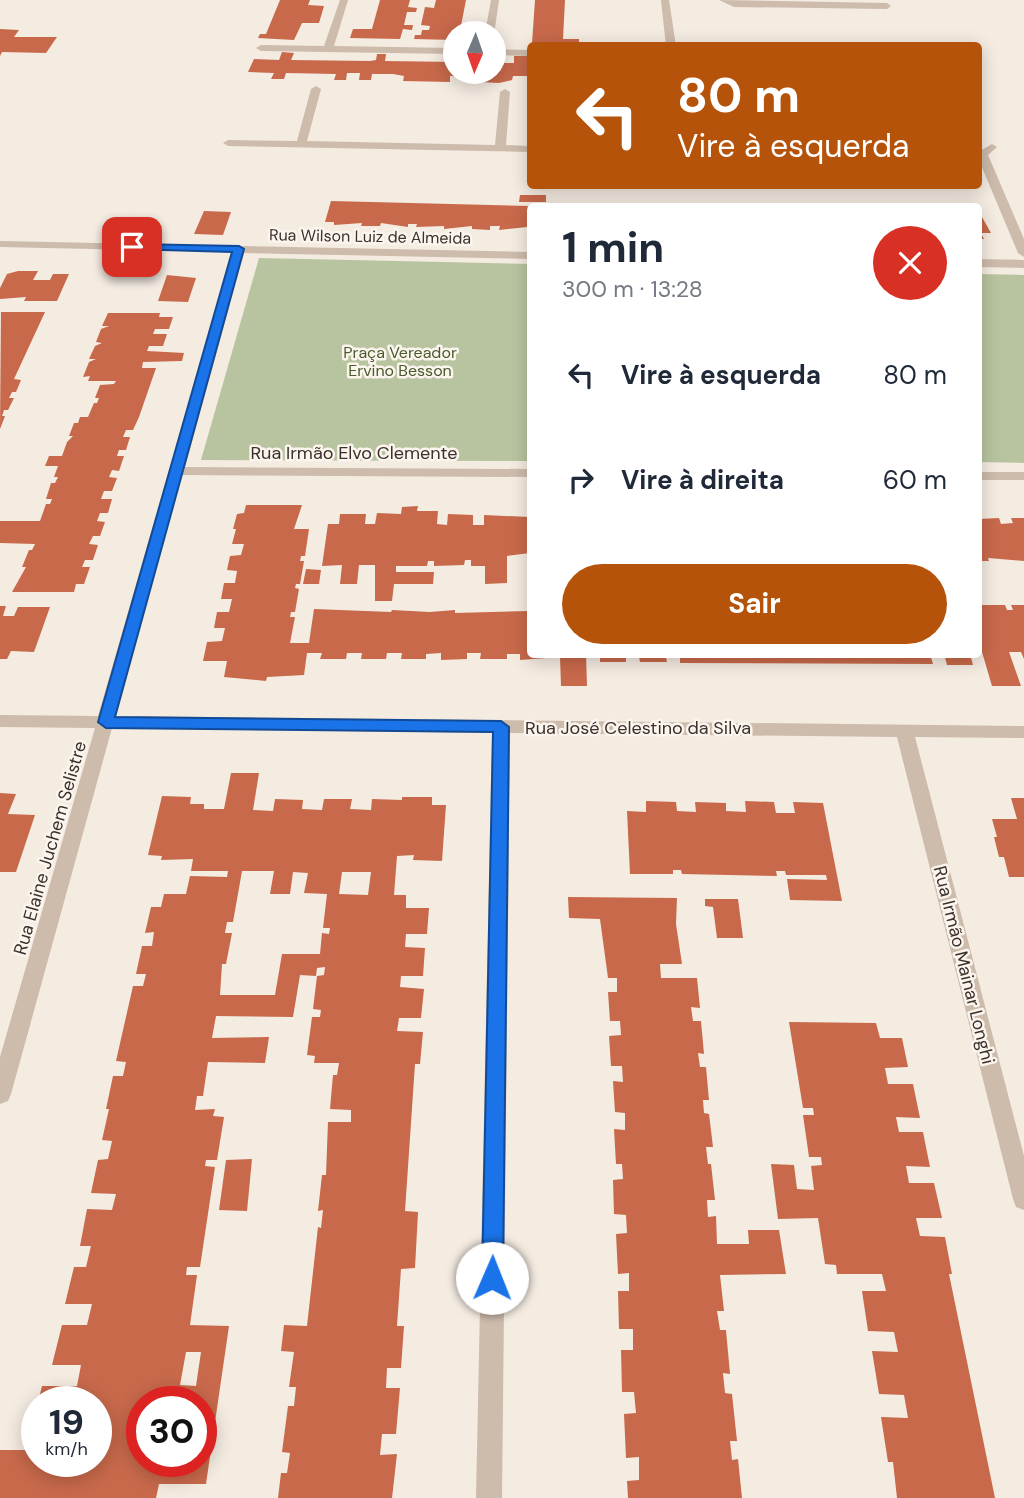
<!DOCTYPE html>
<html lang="pt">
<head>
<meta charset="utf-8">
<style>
	body { margin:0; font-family:"DM Sans",sans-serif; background:#f6f6f7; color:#1f2937; height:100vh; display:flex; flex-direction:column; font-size:26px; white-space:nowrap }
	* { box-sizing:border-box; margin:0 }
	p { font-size:23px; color:#747a83 }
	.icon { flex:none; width:38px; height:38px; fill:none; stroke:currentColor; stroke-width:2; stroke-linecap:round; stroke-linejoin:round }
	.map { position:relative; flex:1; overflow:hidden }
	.side { position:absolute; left:527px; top:203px; width:455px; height:455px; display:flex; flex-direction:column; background:#fff; border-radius:7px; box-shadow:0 4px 18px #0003 }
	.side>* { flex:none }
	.top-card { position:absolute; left:527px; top:42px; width:455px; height:147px; border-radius:7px; box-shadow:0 4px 18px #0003; background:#b45309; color:#fff; overflow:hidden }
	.needle { width:46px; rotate:182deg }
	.fabs { position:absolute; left:443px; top:21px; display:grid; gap:14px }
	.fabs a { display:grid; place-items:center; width:63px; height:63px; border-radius:50%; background:#fff; box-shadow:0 4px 18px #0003; font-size:35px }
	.speed { position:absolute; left:21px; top:1386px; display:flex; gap:14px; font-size:35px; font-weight:700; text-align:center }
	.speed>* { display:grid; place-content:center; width:91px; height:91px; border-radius:50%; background:#fff; box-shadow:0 4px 18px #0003; line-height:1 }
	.speed small { font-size:18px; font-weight:400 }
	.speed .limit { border:10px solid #d22; background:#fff; color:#111 }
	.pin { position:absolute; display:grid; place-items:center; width:60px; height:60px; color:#fff; margin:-30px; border-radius:14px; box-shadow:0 4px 10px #0006 }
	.me { position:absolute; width:77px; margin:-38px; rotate:1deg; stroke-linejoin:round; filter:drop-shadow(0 0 5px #0008) }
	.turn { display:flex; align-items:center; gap:24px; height:147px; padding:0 35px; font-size:32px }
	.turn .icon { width:91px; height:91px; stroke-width:2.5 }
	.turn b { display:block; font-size:49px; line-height:60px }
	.round { display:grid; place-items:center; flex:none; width:74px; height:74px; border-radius:37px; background:#f6f6f7 }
	.summary { display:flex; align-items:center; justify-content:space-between; height:119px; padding:0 35px }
	h1 { font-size:42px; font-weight:700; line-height:52px }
	.cta { display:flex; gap:14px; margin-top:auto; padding:14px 35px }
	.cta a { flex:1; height:80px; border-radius:42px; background:#b45309; color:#fff; font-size:28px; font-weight:700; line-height:80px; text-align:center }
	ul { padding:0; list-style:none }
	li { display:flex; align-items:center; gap:21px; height:105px; padding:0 35px }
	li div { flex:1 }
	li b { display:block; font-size:26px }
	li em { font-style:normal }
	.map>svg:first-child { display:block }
	.green { fill:#b8c4a0 }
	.building { fill:#c8694b; fill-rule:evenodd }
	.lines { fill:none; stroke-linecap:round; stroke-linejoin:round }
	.street { fill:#cdbbac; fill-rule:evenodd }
	.route { fill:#1a73e8; stroke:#114b97; stroke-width:2 }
	.labels { text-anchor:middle; stroke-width:5; stroke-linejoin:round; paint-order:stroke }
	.far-street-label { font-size:16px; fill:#3b302b; stroke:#fbf5ee }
	.far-park-label { font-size:16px; fill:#4a5a2e; stroke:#fbf5ee }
	.street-label { font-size:18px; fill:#3b302b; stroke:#fbf5ee }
</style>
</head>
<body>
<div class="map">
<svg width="1024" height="1498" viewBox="0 0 1024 1498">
	<rect width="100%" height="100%" fill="#f4ebe1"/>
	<g class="green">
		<path d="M259 258 530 264V461L201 460Z"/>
		<path d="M978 274 1024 275V463L978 462Z"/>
	</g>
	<g class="building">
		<path d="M280 0H310L308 5 324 6 319 23H302L294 40 258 38 260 34H266Z"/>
		<path d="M380 0H410L408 7 417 8 416 12H407L404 25H413L412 30 403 29 400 39 350 38 353 29H372Z"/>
		<path d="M436 0H466L460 31 480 33H455V40L414 39 415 35H421L422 30H429L430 26 421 25 425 7 434 8Z"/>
		<path d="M535 0H565L563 39H579V44L532 43Z"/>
		<path d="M0 29 19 30 14 37H57L46 53 2 52 0 56Z"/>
		<path d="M282 52 294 53 291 60 370 61 376 60 377 54H386L385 61 455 62V72H494V63H514V56H530V76H513L512 80 499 83 479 82 473 77 450 76V82L403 81 404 76 393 74H372L371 80H359L360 73H347L346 80H334L336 74 286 73 284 79H271L274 73 248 72 254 59 279 60Z"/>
		<path d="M520 195H546V202H519Z"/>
		<path d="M331 201 530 206V230L527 227 499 230 500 226H490V230L472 229V226L444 229V226L416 227 417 224H408V227L381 223 380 226H361L362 223 334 225V222H325Z"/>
		<path d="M978 210 991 233H981L984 239H978Z"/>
		<path d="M204 211 231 212 223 235 194 234Z"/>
		<path d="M18 271H38L33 280H50L53 274H69L57 301H24L26 297 0 299V288L7 274Z"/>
		<path d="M167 275 196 278 188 302 158 301Z"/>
		<path d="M1 312H45L14 379 21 380 16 392H12L9 398H14L8 410H4L2 416H5L0 429Z"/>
		<path d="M108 313H160L159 317H173L169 329H155L153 334H167L163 346H149L147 351 184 353 182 361 143 362 142 368H156L139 417 133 430H126L123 437H130L126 450H119L117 456H124L119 471 112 470 109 477 117 478 112 491H104L101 499H112L108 513H100L97 521 105 522 100 536H93L89 544 98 545 93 560H85L82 567H90L84 584H76L74 592H12L26 567H22L29 550H32L35 544 0 543V521H40L46 504H50L52 499H46L51 483H55L58 477H54L58 466H45L49 456H62L67 442 73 436H69L74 423H78L80 417H88L94 403H97L99 398H95L100 385 114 384 116 381H88L90 376 83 377 89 362 96 359H89L95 346 102 343 96 342 101 329 109 326H102Z"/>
		<path d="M246 505H302L294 529H309L305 556H301L300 561H304L300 584H296L295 588 299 589 295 612H291L290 617H295L290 643H309L314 609 391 612 392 610 430 612 455 610V613L530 611V654H586L587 686H561L560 657 520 660V654H507V659H480L481 653H467V659L441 660V653L426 654V659H401L402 653H387L386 659H361L362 653H347L346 659H320L322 653H307L304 675 267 677 266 681 224 677 227 661H203L207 642 222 641 225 628H214L217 612H229L232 599H221L224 583H235L237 571 227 570 230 556 241 555 244 544H232L236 529H233L237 514 244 513Z"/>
		<path d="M418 506 417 511H438L437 524 447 525 448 514 473 515V525H484V515L530 517V553L507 556V583L485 584V566H471V560H465L464 565 434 566V561H428L427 566H396V572H434L433 584H394L392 601H375V565H359L357 584H340L342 565 322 566 328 524H339L340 514H366L365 524H375L377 513 401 514 402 507Z"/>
		<path d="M999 518 1001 524 1013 523 1011 518H1024V561L988 558 989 561H978V519Z"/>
		<path d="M306 569 321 570 319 584H303Z"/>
		<path d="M978 605H1005L1007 610H1013L1011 605H1024V659L1021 652H1009L1021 686H992L982 652H978Z"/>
		<path d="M0 606H6L3 616H14L18 607H50L34 652 11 651 7 659H0Z"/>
		<path d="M600 654H930L933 664 680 663V657H666L667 662H640L639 657H626V662H600Z"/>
		<path d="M944 654H970L973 665H947Z"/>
		<path d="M231 773H259L253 810 273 811 275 799 303 800 302 809 322 810 324 799H352L350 809 371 810 372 799 402 800V797H432V805H446L442 861 413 860 414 855 397 856 394 895H406V908H429L427 934H406L405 947 425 948 423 976H401L400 987 424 989 421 1018H399L397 1031 423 1032 420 1064H415L405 1211 418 1212 415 1268 401 1269 397 1326H404L401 1368H387L386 1388H400L396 1434H382L380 1455 397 1454 392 1498H278L281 1473H287L290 1453 282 1452 288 1406H294L296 1387H289L294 1352 281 1351 284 1325 307 1326 318 1227 321 1228 323 1210 318 1211 322 1175H326L328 1122H351V1110L330 1109 333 1075H337L339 1063H314L315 1056 307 1055 312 1017H320L321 1010 313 1009 317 976 324 975 325 967 317 968 316 976 300 975 293 1017 216 1016 212 1038 269 1037 265 1063 208 1062 203 1096H197L195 1110 215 1109 213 1116 224 1117 217 1160H206L205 1166 215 1167 200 1267H187L186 1275H197L190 1325 229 1326 206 1484H159L156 1498H0V1450H37V1461H96V1402H38L42 1386H77L81 1365H52L62 1325H87L92 1304H65L74 1267H86L91 1246H80L87 1209 112 1210 116 1194 91 1193 98 1160 108 1159 112 1141 102 1140 109 1109H106L113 1076H123L126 1062 116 1061 133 986H143L146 974H136L142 946H152L154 932 145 933 151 907H161L164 894H186L190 876 227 877 228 871H191L193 859 161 860 162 856 148 855 162 796 191 797 190 804H204V809H224ZM242 871H274L270 894H290L293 872 308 873 304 893 327 894 323 928H330L329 934 322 933 320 954H282L275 995H220L222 964H226L232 933H225L227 922H233ZM342 872H371L368 895 339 894ZM186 1352H201L196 1386 180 1385ZM142 1402H201V1461H142Z"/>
		<path d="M0 793 16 794 8 814 35 815 16 872H0Z"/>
		<path d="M1011 798H1024V877H1009L1004 857H999L994 837H997L992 819H1017Z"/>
		<path d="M646 801 676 802 677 811 696 812 695 802 726 803V811L746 812 745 801 774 802 776 813H795L793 802 823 803 842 901 790 900 787 879 827 880 826 875H786L785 871H776L777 876 682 874 681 870H673V874H630L627 811 646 812Z"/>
		<path d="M568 897 677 898 676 924 682 964H660L661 978H697L700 1008 691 1007 693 1021H701L704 1054 698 1053 700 1067H706L709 1100H703L704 1113 709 1114 713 1147H706L708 1164H711L715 1200H707L708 1217 716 1216 717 1244H749L748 1230H779L786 1274 720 1275 724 1311H717L720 1330H726L730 1374 723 1373 725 1393 732 1394 737 1441H730L732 1460 738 1459 742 1498H628L627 1481 639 1480V1457L626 1458 624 1414 636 1413 634 1392H622L621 1350H633V1329H619L618 1291H629V1273L618 1274 616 1234 627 1233 626 1215 614 1214 613 1180 623 1179 622 1164H616L614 1129 625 1130V1113L615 1112 613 1081 623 1082 622 1066H611L609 1036 621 1035 620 1021H610L608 992H617V978H608L600 919 569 918Z"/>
		<path d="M705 899H738L743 938H717L713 907 705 906Z"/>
		<path d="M789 1022 876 1023 880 1038H902L908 1067 885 1068 888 1084H913L920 1118 896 1117 899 1132H923L930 1167 906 1166 909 1183H934L942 1218H916L920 1236 945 1237 952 1274H949L995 1498H897L893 1462H888L881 1417 908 1418 904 1395 879 1394 872 1351 898 1352 894 1332 868 1331 862 1291H886L882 1274H837L836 1265 825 1264 818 1218 778 1219 771 1164 794 1165 797 1189 814 1190 811 1166 822 1165 821 1157H809L803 1115H814L813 1108H803Z"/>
		<path d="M252 1159 247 1211 219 1210 226 1160Z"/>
	</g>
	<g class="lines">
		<g class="street">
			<path d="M340 0H348L334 46 455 48V54L261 51 256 48 261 45 324 46Z"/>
			<path d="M491 0H499L494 35 485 33Z"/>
			<path d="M661 0H669L676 46H666Z"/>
			<path d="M719 0 887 3 891 6 887 9 734 7Z"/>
			<path d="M494 49 530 50V56L494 55Z"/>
			<path d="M316 86 321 89 307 141 495 145 500 92 505 89 510 92 506 145 530 146V152L228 146 223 143 228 140 297 141 311 89Z"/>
			<path d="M992 144 997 147 988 155 1024 239V257L1018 253 978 158V152Z"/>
			<path d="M0 241 530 252V259L244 253 185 467 530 469V477L182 475 115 716 1024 726V738L915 737 1024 1156V1210L1016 1207 1013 1199 897 737 510 733 502 1498H476L492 733 112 728 11 1094 8 1101 0 1104V1057L95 728 0 727V715L98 716 232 252 0 247Z"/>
			<path d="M978 259 1024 260V268L978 267Z"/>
			<rect x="978" y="472" width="46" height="8"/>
		</g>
	</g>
	<path class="route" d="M132 244 239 246 244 249 115 717 501 721 509 727 503 1278 500 1285 492 1288 485 1285 482 1278 493 732 106 728 98 722 232 252 129 249V245Z"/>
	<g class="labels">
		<g class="far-street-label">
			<text transform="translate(370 236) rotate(1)" y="6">Rua Wilson Luiz de Almeida</text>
		</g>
		<g class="far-park-label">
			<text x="400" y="358">Praça Vereador<tspan x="400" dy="18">Ervino Besson</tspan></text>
		</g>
		<g class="street-label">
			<text x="354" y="459">Rua Irmão Elvo Clemente</text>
			<text x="638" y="734">Rua José Celestino da Silva</text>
			<text transform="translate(50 848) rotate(-74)" y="6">Rua Elaine Juchem Selistre</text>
			<text transform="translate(964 965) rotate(76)" y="6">Rua Irmão Mainar Longhi</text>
		</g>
	</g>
</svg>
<div class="fabs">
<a><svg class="needle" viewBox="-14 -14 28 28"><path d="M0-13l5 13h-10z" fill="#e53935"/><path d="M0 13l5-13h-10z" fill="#747a83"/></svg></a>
</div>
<div class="speed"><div>19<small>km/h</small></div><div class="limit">30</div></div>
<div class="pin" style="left:132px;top:247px;background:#d93025"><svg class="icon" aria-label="arrive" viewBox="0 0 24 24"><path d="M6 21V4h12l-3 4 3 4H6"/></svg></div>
<svg class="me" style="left:492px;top:1278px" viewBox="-20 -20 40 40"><circle r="19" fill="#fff"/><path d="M0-13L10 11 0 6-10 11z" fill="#1a73e8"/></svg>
<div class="top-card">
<div class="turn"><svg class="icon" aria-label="left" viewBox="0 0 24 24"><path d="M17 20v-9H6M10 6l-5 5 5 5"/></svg><div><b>80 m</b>Vire à esquerda</div></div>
</div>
<section class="side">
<div class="summary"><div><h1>1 min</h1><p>300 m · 13:28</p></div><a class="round" style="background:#d93025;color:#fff"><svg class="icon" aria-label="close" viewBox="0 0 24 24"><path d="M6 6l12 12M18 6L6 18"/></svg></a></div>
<ul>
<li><svg class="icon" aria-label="left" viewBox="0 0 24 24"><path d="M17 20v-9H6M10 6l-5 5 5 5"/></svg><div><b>Vire à esquerda</b></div><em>80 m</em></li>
<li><svg class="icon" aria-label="right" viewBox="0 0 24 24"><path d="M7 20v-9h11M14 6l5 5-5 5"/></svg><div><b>Vire à direita</b></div><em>60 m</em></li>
</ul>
<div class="cta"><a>Sair</a></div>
</section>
</div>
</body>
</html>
